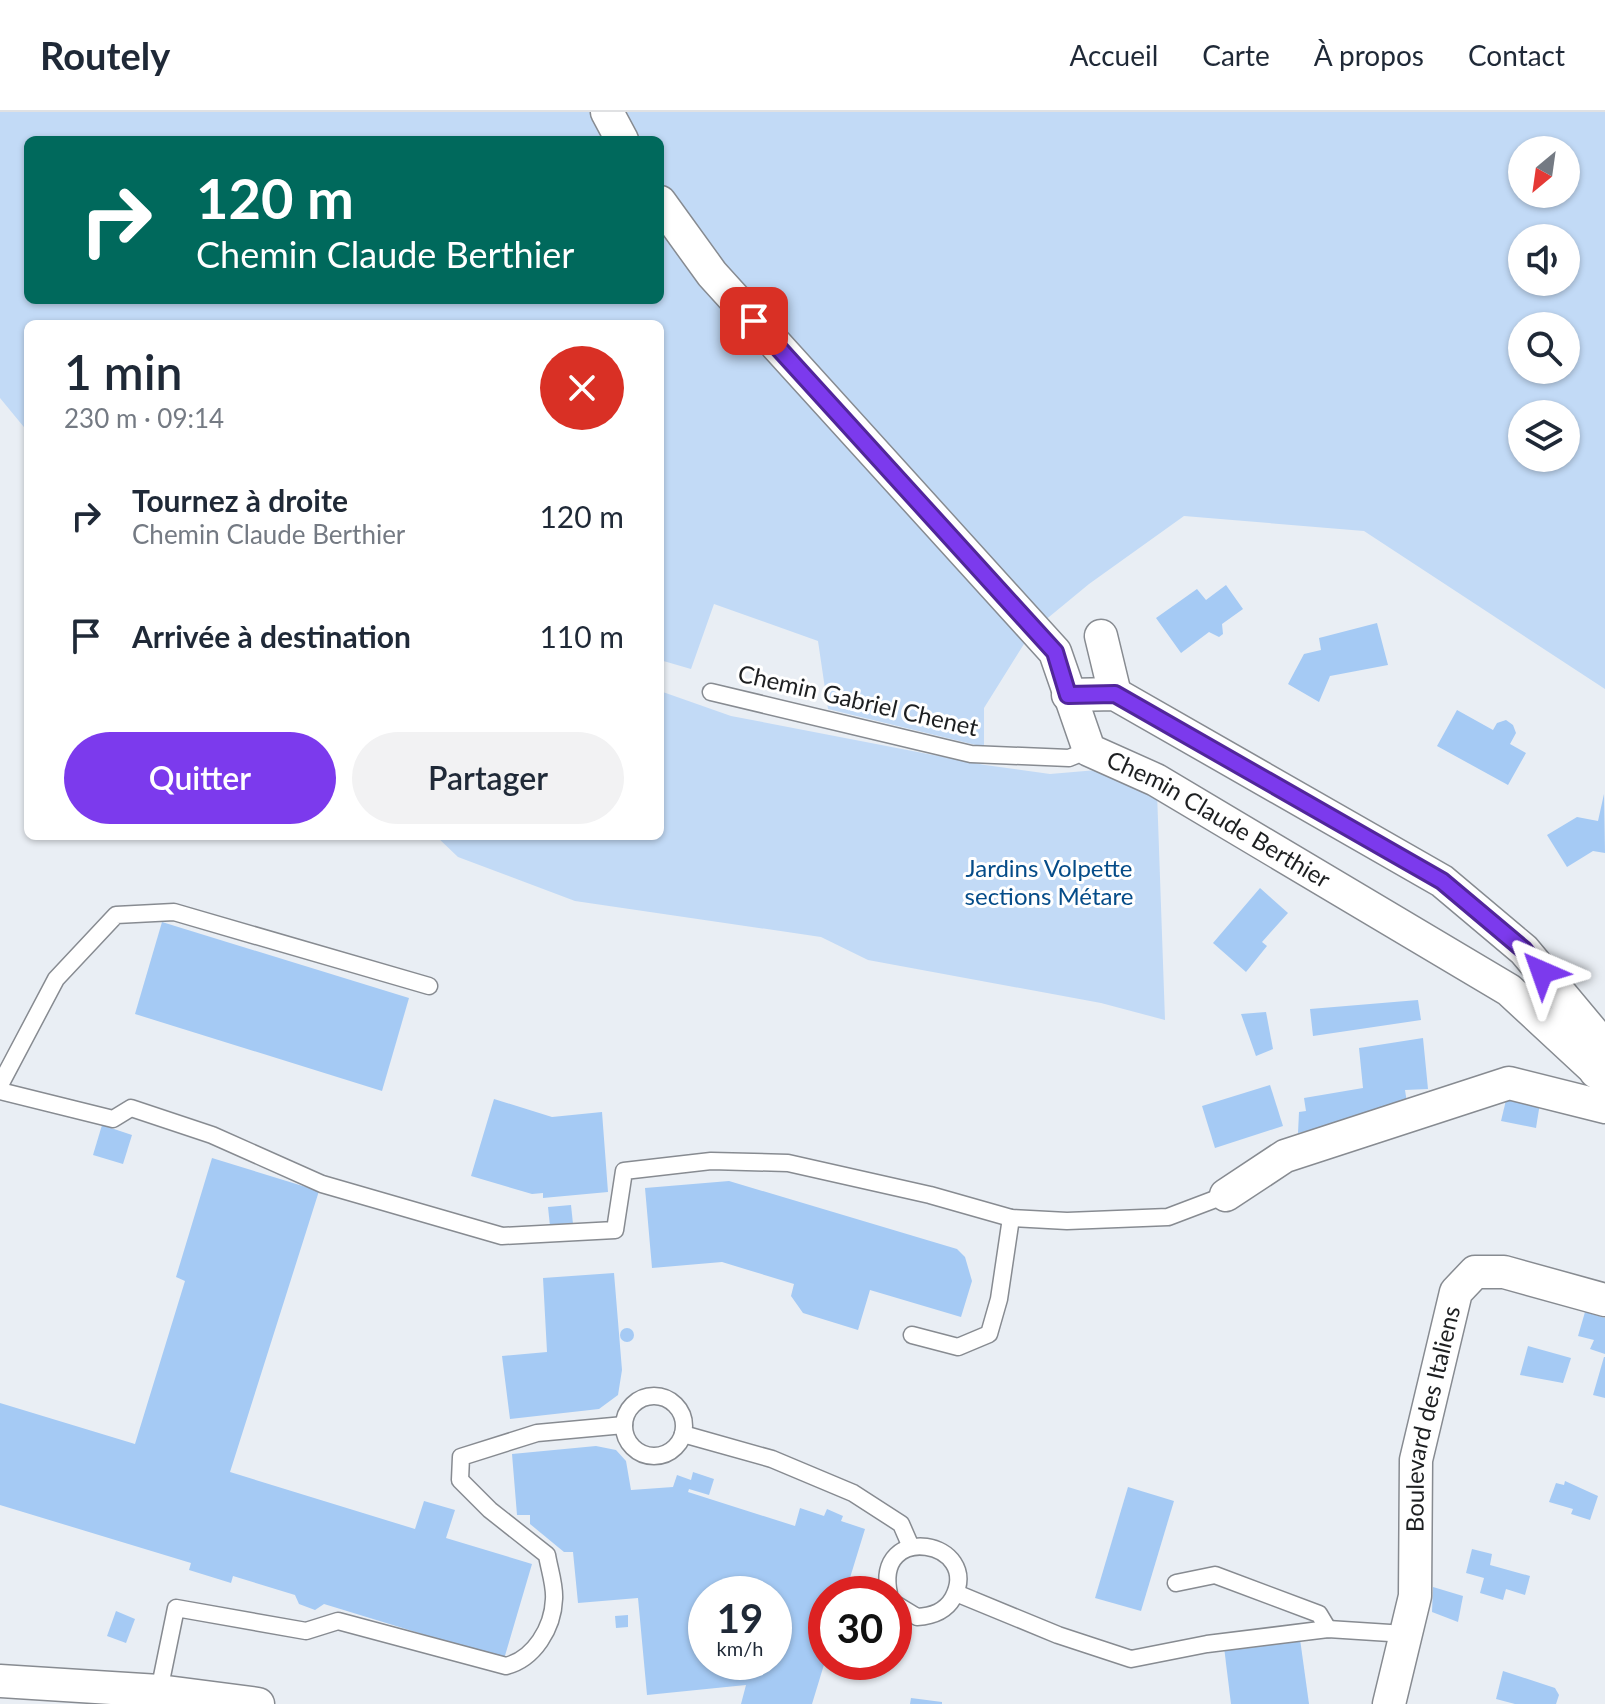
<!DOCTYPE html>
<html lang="fr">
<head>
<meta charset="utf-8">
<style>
	body { margin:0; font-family:Lato,sans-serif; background:#f2f2f3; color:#1f2937; height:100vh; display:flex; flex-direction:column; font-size:30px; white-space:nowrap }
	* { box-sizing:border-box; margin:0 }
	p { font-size:26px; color:#747a83 }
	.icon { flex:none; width:44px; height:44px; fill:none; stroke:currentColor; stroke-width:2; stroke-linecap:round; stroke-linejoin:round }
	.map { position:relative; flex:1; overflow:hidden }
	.sheet { position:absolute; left:24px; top:208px; width:640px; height:520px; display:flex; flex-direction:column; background:#fff; border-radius:12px; box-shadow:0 2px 6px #0004 }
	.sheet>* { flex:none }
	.guide { position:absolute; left:24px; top:24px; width:640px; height:168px; border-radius:12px; box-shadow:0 2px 6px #0004; background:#00695c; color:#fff; overflow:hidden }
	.needle { width:52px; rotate:209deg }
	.fabs { position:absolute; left:1508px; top:24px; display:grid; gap:16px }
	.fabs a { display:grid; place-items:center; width:72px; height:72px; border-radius:50%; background:#fff; box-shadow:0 2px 6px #0004; font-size:40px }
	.speed { position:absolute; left:688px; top:1464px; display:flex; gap:16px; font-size:40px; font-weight:700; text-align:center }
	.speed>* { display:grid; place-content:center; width:104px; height:104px; border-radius:50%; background:#fff; box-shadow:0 2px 6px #0004; line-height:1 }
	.speed small { font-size:20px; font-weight:400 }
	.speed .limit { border:12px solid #d22; background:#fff; color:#111 }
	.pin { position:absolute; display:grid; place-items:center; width:68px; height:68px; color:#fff; margin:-34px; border-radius:16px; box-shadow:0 4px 12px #0006 }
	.me { position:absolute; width:88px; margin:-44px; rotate:317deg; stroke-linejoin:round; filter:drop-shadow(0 0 6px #0008) }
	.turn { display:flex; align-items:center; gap:28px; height:168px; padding:0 40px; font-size:36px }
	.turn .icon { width:104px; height:104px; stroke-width:2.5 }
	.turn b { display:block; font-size:56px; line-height:68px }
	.round { display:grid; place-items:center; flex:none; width:84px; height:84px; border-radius:42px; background:#f2f2f3 }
	.summary { display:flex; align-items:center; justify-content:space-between; height:136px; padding:0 40px }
	h1 { font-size:48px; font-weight:600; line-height:60px }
	.cta { display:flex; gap:16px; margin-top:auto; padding:16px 40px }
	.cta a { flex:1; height:92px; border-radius:48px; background:#7c3aed; color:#fff; font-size:32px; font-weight:600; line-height:92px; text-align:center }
	.cta a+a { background:#f2f2f3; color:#1f2937 }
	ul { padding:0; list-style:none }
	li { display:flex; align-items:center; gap:24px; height:120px; padding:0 40px }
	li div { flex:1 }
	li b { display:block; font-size:30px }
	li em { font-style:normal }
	header { display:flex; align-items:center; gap:48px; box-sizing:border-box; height:112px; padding:0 40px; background:#fff; border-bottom:2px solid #e0e1e3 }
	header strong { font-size:38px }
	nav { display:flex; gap:44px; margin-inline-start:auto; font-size:28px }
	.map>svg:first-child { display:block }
	.green { fill:#c2daf6; fill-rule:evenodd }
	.building { fill:#a5caf4; fill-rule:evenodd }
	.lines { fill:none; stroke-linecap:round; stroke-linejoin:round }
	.lane-casing { stroke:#878b91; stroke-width:19 }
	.street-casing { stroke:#878b91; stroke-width:35 }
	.lane { stroke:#fff; stroke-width:16 }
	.street { stroke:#fff; stroke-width:32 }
	.route-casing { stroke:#51269a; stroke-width:20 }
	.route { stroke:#7c3aed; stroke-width:14 }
	.labels { text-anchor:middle; stroke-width:6; stroke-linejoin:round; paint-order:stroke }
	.street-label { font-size:24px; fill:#1d1f21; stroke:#fff }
	.park-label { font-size:24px; fill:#054c89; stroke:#fff }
</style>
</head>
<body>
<header>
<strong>Routely</strong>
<nav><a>Accueil</a><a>Carte</a><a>À propos</a><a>Contact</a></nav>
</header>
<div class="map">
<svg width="1605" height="1592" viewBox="0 0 1605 1592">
	<rect width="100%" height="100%" fill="#e9eef4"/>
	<g class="green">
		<path d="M0 0H1605V577L1364 419 1184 404 1089 472 1032 519 984 596V635L828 597 818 529 714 492 691 557 660 548V212H28V320L0 286ZM28 28H660V188H28ZM1522 38H1566V82H1522ZM1522 126H1566V170H1522ZM1522 214H1566V258H1522ZM1522 302H1566V346H1522Z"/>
		<path d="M660 579 731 604 985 653 1050 662 1097 658 1157 680 1165 908 1101 891 868 848 821 825 575 789 458 745 436 724H660Z"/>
	</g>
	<g class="building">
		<path d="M1226 473 1243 497 1222 512 1223 522 1219 525 1209 520 1181 541 1156 506 1197 477 1206 488Z"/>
		<path d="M1377 511 1388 553 1330 564 1319 590 1288 572 1304 542 1321 538 1319 526Z"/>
		<path d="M1457 598 1493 618 1497 611 1506 608 1513 613 1516 621 1510 632 1526 641 1508 673 1437 634Z"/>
		<path d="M1604 682 1605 741 1593 739 1567 755 1547 723 1577 705 1598 709Z"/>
		<path d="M1260 776 1288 801 1262 830 1267 834 1246 860 1213 831Z"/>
		<path d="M162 810 409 886 382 979 135 902Z"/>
		<path d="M1418 888 1421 908 1313 924 1310 897Z"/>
		<path d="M1266 900 1273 937 1256 944 1241 902Z"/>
		<path d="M1423 926 1428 977 1405 978 1408 997 1298 1021 1299 1000 1306 999 1304 986 1363 976 1359 936Z"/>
		<path d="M1270 973 1283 1014 1215 1036 1202 994Z"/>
		<path d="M1507 984 1540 991 1536 1016 1501 1009Z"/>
		<path d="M494 987 552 1005 602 1000 608 1080 543 1086V1081L532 1082 471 1064Z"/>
		<path d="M102 1013 132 1023 123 1052 93 1043Z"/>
		<path d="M212 1046 319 1079 230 1360 415 1417 424 1389 455 1398 446 1426 532 1452 504 1547 324 1492 315 1498 299 1492 295 1483 233 1464 231 1471 189 1458 191 1451 0 1393V1291L135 1332 185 1169 176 1165Z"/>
		<path d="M729 1069 957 1137 965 1145 972 1169 961 1205 870 1178 858 1218 803 1201 791 1184 794 1172 722 1150 652 1156 645 1076Z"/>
		<path d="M571 1093 573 1112 550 1114 548 1095Z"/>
		<path d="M614 1161 622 1258 618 1283 599 1297 510 1307 502 1244 547 1240 543 1166Z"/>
		<path d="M1585 1200 1605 1206V1242L1590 1237 1594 1228 1578 1224Z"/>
		<circle cx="627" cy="1223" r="7"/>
		<path d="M1528 1234 1571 1246 1563 1271 1520 1263Z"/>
		<path d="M1604 1245H1605V1286L1593 1283Z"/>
		<path d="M596 1334 616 1338 626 1349 631 1378 673 1375 677 1363 691 1368 693 1360 714 1367 709 1383 689 1377 688 1380 795 1414 800 1396 824 1404 827 1397 843 1404 841 1409 865 1417 845 1482H826V1546L812 1592H741L746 1573 647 1583 638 1486 578 1491 573 1440H564L530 1412V1403H517L512 1342ZM706 1482H774V1550H706Z"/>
		<path d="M1565 1369 1598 1384 1590 1408 1571 1402 1573 1397 1549 1390 1556 1371 1564 1373Z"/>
		<path d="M1128 1375 1174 1389 1141 1499 1095 1486Z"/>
		<path d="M1472 1437 1492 1442 1490 1453 1530 1464 1525 1483 1506 1477 1503 1488 1480 1481 1484 1466 1466 1461Z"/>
		<path d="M1433 1475 1463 1484 1458 1510 1432 1500Z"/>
		<path d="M116 1499 135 1507 126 1531 107 1524Z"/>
		<path d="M628 1503V1515L616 1516 615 1504Z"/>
		<path d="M1300 1527 1309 1592H1231L1224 1535Z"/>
		<path d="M1503 1559 1555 1576 1559 1583 1556 1592H1515L1496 1587Z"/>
		<path d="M911 1586 942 1590V1592H910Z"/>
	</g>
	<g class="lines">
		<g class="lane-casing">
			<g id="lane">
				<path d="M711 580 971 642 1069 646 1089 638"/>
				<path d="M0 973 56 867 116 803 174 800 429 874"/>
				<path d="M0 979 113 1007 131 996 212 1023 322 1072 502 1124 615 1118 624 1059 711 1049 788 1051 930 1083 1011 1106 1067 1109 1168 1105 1226 1083"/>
				<path d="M912 1223 958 1235 989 1222 999 1187 1011 1106"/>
				<circle cx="654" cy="1314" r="30"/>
				<path d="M683 1322 772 1347 853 1381 901 1412 911 1435"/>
				<path d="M1176 1471 1215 1463 1319 1502 1328 1517"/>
				<path d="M956 1481 1058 1523 1131 1547 1207 1532 1328 1517 1390 1521 1404 1527"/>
				<path d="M889 1482C873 1408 983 1429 953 1486 945 1500 932 1504 917 1505L894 1491"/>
				<path d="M159 1579 176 1496 306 1519 338 1509 506 1554C534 1547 553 1516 554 1487 555 1473 549 1456 547 1443L490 1398 460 1368 461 1345 537 1321 624 1313"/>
			</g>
		</g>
		<g class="street-casing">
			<g id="street">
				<path d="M607 0 622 28"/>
				<path id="s1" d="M660 90 712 162 1055 540 1089 638 1156 668 1509 878 1605 967"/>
				<path d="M1101 524 1115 582"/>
				<path d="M1068 583 1115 582 1442 769 1524 838 1595 923 1596 960"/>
				<path d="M1226 1083 1285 1044 1509 971 1605 995"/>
				<path d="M0 1569 159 1579 258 1592"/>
				<path id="s2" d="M1389 1592 1415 1484 1416 1348 1456 1180 1475 1160H1504L1605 1188"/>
			</g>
		</g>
		<use href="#lane" class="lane"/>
		<use href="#street" class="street"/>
	</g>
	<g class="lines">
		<g class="route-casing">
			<path id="route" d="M754 209 1055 540 1068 583 1115 582 1442 769 1524 838 1542 860"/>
		</g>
		<use href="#route" class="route"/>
	</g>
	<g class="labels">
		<g class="street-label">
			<text transform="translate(858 589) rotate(13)" y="8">Chemin Gabriel Chenet</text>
			<text dy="8" stroke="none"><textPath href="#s1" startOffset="850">Chemin Claude Berthier</textPath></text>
			<text dy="8" stroke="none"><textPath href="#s2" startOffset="290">Boulevard des Italiens</textPath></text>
		</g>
		<g class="park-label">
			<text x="1049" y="765">Jardins Volpette<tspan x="1049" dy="28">sections Métare</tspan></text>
		</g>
	</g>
</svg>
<div class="fabs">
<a><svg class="needle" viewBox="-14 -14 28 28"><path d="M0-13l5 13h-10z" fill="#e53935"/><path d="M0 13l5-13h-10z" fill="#747a83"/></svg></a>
<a><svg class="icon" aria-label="sound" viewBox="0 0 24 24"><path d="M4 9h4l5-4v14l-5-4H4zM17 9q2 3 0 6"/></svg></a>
<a><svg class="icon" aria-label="search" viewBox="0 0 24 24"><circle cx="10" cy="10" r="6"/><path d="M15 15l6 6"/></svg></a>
<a><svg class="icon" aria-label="layers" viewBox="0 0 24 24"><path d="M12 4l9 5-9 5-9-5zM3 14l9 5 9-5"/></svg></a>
</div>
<div class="speed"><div>19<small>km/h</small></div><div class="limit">30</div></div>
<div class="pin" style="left:754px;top:209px;background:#d93025"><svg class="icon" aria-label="arrive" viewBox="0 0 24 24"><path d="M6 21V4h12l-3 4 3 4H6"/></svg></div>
<svg class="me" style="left:1542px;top:860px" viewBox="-20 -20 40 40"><path d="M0-17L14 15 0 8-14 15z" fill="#7c3aed" stroke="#fff" stroke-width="4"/></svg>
<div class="guide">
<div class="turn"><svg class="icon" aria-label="right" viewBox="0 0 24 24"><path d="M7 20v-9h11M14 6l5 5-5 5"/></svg><div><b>120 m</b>Chemin Claude Berthier</div></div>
</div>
<section class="sheet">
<div class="summary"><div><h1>1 min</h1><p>230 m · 09:14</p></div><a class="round" style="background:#d93025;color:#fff"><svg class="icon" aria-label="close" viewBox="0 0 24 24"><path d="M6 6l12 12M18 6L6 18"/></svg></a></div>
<ul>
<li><svg class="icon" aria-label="right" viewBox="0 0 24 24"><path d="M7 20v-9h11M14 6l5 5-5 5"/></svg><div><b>Tournez à droite</b><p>Chemin Claude Berthier</p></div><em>120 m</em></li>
<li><svg class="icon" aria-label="arrive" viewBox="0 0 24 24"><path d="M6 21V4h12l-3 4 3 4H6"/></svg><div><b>Arrivée à destination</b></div><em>110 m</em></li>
</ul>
<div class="cta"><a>Quitter</a><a>Partager</a></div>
</section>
</div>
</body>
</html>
